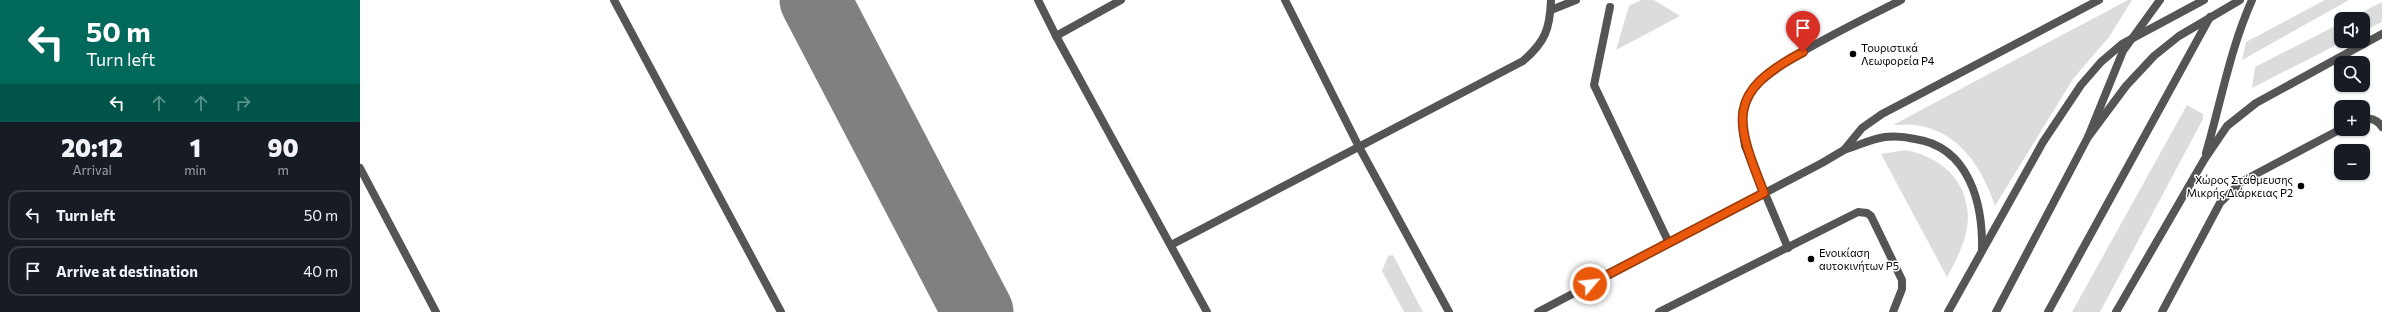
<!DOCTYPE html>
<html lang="en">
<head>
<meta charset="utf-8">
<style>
	body { margin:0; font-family:Commissioner,sans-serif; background:#20242c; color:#f1f3f6; height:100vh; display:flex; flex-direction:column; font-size:15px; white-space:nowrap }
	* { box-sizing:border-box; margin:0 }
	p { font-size:13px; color:#9ea1a6 }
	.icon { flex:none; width:22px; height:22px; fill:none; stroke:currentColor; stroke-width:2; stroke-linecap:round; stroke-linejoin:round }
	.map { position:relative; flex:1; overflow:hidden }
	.details { display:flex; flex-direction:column; background:#171b24; width:360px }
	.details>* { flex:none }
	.top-card { background:#00695c; color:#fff; overflow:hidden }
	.buttons { position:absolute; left:1974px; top:12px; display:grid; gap:8px }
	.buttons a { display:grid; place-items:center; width:36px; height:36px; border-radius:8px; background:#171b24; box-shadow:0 1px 3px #0004; font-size:20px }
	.pin { position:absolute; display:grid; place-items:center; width:34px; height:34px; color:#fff; margin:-41px -17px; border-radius:50% 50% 50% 0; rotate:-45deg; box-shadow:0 0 4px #0007 }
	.pin .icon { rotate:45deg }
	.me { position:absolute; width:44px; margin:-22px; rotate:62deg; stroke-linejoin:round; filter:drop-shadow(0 0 3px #0008) }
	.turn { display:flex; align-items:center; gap:14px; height:84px; padding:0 20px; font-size:18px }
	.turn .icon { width:52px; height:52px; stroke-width:2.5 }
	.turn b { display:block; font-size:28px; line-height:34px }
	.lanes { display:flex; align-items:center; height:38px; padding:0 20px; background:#0003; justify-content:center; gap:20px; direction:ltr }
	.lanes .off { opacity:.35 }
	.eta { display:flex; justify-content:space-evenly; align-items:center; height:68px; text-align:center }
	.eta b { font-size:24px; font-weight:800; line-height:28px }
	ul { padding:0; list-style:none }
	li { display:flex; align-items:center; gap:12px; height:50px; margin:0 8px 6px; padding:0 12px; border:2px solid #363941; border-radius:12px }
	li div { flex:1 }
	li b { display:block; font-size:15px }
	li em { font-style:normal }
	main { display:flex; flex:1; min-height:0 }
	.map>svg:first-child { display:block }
	.green { fill:#dcdcdc }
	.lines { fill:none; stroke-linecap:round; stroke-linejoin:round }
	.taxiway { stroke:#808080; stroke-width:71 }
	.service { stroke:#555; stroke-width:8 }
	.minor { stroke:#555; stroke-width:8 }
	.tertiary { stroke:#555; stroke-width:8 }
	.service-bridge { stroke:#555; stroke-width:8 }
	.route-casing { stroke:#983908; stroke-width:10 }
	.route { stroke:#ea580c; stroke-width:7 }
	.poi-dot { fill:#000; stroke:#fff; stroke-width:1.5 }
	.labels { text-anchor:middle; stroke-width:3; stroke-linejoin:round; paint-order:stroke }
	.poi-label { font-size:11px; fill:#000; stroke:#fff; text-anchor:start }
</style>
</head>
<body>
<main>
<section class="details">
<div class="top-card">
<div class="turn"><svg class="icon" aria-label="left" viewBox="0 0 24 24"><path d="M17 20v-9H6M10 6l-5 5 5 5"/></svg><div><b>50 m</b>Turn left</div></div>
<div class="lanes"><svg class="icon" aria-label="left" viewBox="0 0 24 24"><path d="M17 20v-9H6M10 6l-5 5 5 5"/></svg><svg class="icon off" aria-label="ahead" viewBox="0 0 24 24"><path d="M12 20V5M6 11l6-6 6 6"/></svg><svg class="icon off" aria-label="ahead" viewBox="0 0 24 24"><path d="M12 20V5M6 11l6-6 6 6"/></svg><svg class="icon off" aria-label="right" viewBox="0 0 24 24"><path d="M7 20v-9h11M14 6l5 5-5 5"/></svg></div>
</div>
<div class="eta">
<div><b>20:12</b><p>Arrival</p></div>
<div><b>1</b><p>min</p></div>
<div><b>90</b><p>m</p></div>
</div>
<ul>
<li><svg class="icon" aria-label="left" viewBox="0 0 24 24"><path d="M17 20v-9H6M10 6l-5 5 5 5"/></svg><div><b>Turn left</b></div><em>50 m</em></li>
<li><svg class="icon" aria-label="arrive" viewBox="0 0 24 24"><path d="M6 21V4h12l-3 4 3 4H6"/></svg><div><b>Arrive at destination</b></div><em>40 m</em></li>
</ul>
</section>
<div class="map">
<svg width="2022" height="312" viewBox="0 0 2022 312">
	<rect width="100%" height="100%" fill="#fff"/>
	<g class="green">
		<path d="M1281 0H1294L1320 16 1256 50 1269 6Z"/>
		<path d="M1768 0H1772L1749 37 1713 79 1635 206C1623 170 1601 134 1561 126 1553 124 1542 125 1533 125Z"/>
		<path d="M1965 0H1989L1882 60 1886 42Z"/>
		<path d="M2022 2V22L2003 31V19H1989Z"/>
		<path d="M1981 23V41H1984L1892 88 1895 67Z"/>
		<path d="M1827 105 1843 114V119L1740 312H1712Z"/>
		<path d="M1546 150C1585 158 1613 186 1607 228 1604 246 1595 262 1587 277L1521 154Z"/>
		<path d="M1033 255 1063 312H1044L1022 271 1028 256Z"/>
	</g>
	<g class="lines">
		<path class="taxiway" d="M455 0 618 312"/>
		<g class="service">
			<path d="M254 0 421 312"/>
			<path d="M678 0 696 36 761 0"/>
			<path d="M925 0 998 145 1089 312"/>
			<path d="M1250 7 1234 85 1309 243"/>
			<path d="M1191 10 1216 0"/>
			<path d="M696 36 847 312"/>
			<path d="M2003 118C2011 118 2018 120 2022 127"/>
			<path d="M0 168 76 312"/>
			<path d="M811 245 1163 61C1185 42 1190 29 1191 0"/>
			<path d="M1428 248 1385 146C1382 129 1380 111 1389 95 1404 65 1507 18 1541 0"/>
			<path d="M1299 312 1498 212 1507 213 1511 216 1542 280V289L1533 312"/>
			<path d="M1688 312 1850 17"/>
			<path d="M1802 312 1860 203 1881 182 1981 129"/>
		</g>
		<path class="minor" d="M1178 312 1462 163 1484 150 1502 128 1522 114 1739 0"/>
		<g class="tertiary">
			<path d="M1484 150C1497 146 1511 139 1525 137 1534 136 1546 137 1555 139 1609 147 1623 203 1622 250"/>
			<path d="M1846 153C1861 102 1870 49 1892 0"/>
			<path d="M1588 312 1683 142 1721 85 1741 62 1762 44 1844 0"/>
			<path d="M1636 312 1728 137 1766 86 1794 56 1819 36 1880 0"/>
			<path d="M1756 312 1844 160 1867 126 1896 103 2022 34"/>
		</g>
		<path class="service-bridge" d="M1728 137 1763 51 1800 0"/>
	</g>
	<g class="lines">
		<g class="route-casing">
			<path id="route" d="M1230 284 1404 193C1375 120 1365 93 1443 52"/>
		</g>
		<use href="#route" class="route"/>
	</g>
	<g class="poi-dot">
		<circle cx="1493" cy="54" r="4"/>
		<circle cx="1941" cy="186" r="4"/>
		<circle cx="1451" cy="259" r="4"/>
	</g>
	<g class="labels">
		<g class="poi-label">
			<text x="1501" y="52">Τουριστικά<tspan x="1501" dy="13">Λεωφορεία P4</tspan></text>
			<text x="1933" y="184" text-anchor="end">Χώρος Στάθμευσης<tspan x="1933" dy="13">Μικρής Διάρκειας P2</tspan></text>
			<text x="1459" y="257">Ενοικίαση<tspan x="1459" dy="13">αυτοκινήτων P5</tspan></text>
		</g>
	</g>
</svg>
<div class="buttons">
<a><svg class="icon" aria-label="sound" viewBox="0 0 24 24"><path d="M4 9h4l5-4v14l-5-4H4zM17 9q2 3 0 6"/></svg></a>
<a><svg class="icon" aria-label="search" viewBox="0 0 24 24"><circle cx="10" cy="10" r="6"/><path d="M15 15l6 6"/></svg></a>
<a>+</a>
<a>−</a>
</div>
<div class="pin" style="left:1443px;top:52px;background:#d93025"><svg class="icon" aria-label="arrive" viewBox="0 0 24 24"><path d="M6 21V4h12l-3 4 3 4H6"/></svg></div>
<svg class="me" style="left:1230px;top:284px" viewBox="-20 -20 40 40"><circle r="17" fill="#ea580c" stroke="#fff" stroke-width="3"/><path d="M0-11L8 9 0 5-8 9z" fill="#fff"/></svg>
</div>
</main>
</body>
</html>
